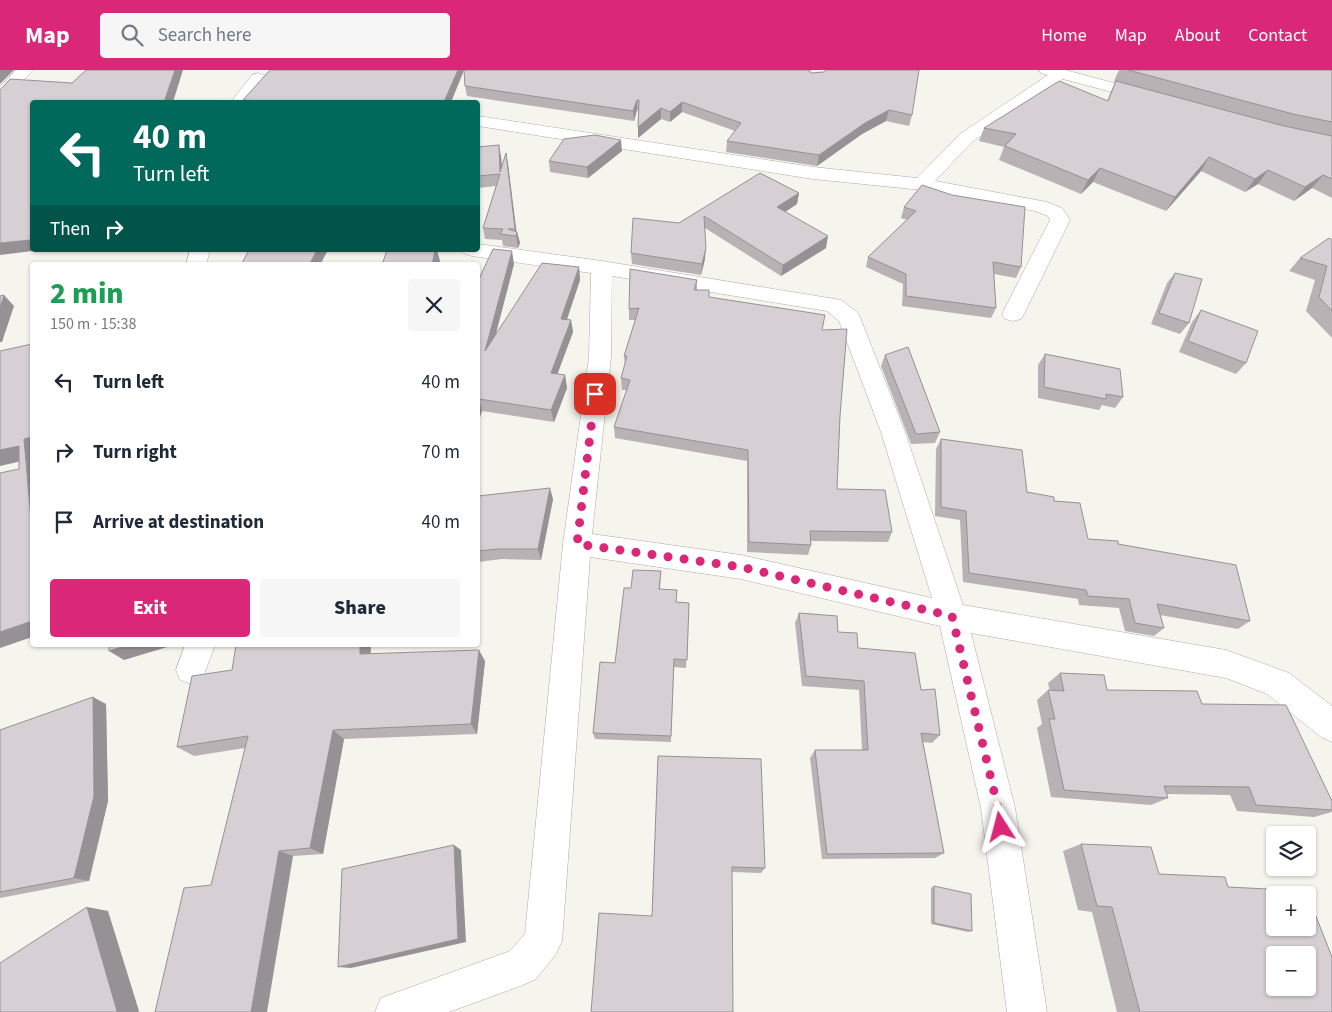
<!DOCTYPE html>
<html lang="en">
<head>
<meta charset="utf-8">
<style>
	body { margin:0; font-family:"Source Sans 3",sans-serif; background:#f6f6f7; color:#1f2937; height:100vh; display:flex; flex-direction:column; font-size:19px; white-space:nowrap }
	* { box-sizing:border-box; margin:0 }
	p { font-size:16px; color:#747a83 }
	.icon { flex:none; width:28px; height:28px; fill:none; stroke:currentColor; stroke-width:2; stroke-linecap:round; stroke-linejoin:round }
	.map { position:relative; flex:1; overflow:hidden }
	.panel { position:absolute; left:30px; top:192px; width:450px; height:385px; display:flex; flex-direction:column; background:#fff; border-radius:5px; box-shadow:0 1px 4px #0004 }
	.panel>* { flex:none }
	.hud { position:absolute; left:30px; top:30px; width:450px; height:152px; border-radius:5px; box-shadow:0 1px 4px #0004; background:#00695c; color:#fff; overflow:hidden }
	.tools { position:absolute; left:1266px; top:756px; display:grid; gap:10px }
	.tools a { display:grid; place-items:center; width:50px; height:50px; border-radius:5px; background:#fff; box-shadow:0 1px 4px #0004; font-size:25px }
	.pin { position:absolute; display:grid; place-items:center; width:42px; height:42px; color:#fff; margin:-21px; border-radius:10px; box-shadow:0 2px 8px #0006 }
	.me { position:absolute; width:55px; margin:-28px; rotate:351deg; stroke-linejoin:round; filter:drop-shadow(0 0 4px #0008) }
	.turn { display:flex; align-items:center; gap:18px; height:105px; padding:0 20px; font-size:22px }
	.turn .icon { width:65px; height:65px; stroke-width:2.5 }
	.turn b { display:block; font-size:35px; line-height:42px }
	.then { display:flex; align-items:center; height:48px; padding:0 20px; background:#0003; gap:10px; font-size:19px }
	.round { display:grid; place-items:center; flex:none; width:52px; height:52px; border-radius:5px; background:#f6f6f7 }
	.headline { display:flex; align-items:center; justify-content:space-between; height:85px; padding:0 20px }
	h1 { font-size:30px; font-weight:800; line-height:38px; color:#1e9e55 }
	.cta { display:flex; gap:10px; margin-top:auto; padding:10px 20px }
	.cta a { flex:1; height:58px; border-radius:5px; background:#db2777; color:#fff; font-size:20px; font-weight:800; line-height:58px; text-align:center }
	.cta a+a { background:#f6f6f7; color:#1f2937 }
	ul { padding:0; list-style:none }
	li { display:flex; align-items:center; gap:15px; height:70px; padding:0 20px }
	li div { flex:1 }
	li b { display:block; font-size:19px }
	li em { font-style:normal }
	header { display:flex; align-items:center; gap:30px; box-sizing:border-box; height:70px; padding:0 25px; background:#db2777; color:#fff }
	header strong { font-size:24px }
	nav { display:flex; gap:28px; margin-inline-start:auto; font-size:18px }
	.search { width:350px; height:45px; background:#f6f6f7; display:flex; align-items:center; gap:12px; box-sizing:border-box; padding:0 18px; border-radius:5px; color:#747a83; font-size:19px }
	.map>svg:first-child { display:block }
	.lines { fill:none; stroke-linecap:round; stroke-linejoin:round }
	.street-casing { stroke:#acaba5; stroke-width:1 }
	.street { fill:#fff; fill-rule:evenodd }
	.wall { fill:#b8b2b5 }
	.shaded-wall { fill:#969194 }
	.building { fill:#d6cfd3; stroke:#969194; fill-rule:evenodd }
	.route { stroke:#db2777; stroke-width:9; stroke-dasharray:0 16.2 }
</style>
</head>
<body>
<header>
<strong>Map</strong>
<div class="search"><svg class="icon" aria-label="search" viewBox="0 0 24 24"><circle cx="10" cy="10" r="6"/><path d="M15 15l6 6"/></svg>Search here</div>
<nav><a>Home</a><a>Map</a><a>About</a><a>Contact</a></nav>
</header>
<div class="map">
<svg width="1332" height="942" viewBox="0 0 1332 942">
	<rect width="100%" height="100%" fill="#f5f4ed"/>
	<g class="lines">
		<g class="street-casing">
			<g id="street">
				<path d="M16 0H33L6 29 0 31V17Z"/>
				<path d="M1039 0H1065L1155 24 1157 27 1155 30 1149 32 1063 9 972 72 935 111 1047 132 1062 138 1070 150 1024 244 1021 249 1013 251 1005 249 1002 244 1050 150 1048 146 1035 141 922 120 813 109 478 56V46L813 97 917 108 960 64 1048 5 1041 3Z"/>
				<path d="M258 3 264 5 266 8 247 32H231L252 5Z"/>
				<path d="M478 174 602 191 841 230 857 242 860 247 905 362 963 535 1226 580 1289 603 1332 636V672L1321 667 1267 624 1226 608 971 563 1015 738 1047 942H1007L981 738 940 556 741 509 590 487 562 871 556 884 536 909 523 915 449 942H375L381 928 510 881 525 864 563 474 589 287 591 203 472 186 465 184 462 180H478ZM612 206 827 241 839 251 881 362 932 528 741 485 592 464 611 287Z"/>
				<path d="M190 180H210L206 195H186Z"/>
				<path d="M185 575H215L202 610 191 614 180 610 176 600Z"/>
			</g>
		</g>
		<use href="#street" class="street"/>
	</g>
	<g class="wall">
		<path d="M270 0H812L810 2 811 3 912 45 909 56 886 51 862 64 817 96 726 82 727 71 735 61 682 42 670 52 661 49 638 68V41L637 40 634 51 467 26 465 16 464 0 451 32H245L243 30Z"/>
		<path d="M1119 0H1332V128L1312 118 1294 131 1258 114 1245 122 1201 101 1166 141 1093 112 1081 124 999 90 1004 77 979 71 984 58 1107 31 1115 12 1114 11Z"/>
		<path d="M478 77 501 86 502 98 506 83 508 94 516 162H517L520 173 518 178 503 176 502 170 485 169 483 158 496 116 478 118Z"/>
		<path d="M622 81 588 108 550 102 549 91Z"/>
		<path d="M760 103 799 123 797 134 785 142 826 178 781 206 705 158V189L701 205 632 194 631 183Z"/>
		<path d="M922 115 1021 197 1016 208 994 204 996 238 991 248 902 236 903 214 866 197 868 187 907 150 901 148 904 137Z"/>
		<path d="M1332 170V268L1306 241 1315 210 1289 201 1300 188Z"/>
		<path d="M514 194 496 264 579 197 580 210 567 249 571 250 573 262 557 304 565 305 567 318 554 352 482 341 479 350 478 349V211Z"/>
		<path d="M1175 203 1189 253 1180 264 1151 254 1167 213Z"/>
		<path d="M697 210V220L709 227 822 260 840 346 837 419 892 462 888 472 811 471V475L808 485 747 482V391L615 368 614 357 627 320H622L621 308 625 295 624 286 635 250H629V239Z"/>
		<path d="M1201 240 1246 293 1236 304 1179 282 1192 252Z"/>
		<path d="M1045 284 1123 327 1115 338 1102 335 1099 340 1038 328V295Z"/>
		<path d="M885 285 940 362 935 373 911 374 881 296Z"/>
		<path d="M941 369 1027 422 1054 431 1088 469 1118 474 1250 551 1238 559 1160 545 1164 558 1154 566 1125 561 1119 538 1079 535 1078 529 963 512 960 450 935 446 936 379Z"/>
		<path d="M478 426 553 429 541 490 502 489 478 492Z"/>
		<path d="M661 501 660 519 676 532 689 533 686 598 674 597 671 672 595 669 593 663 615 593 631 518Z"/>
		<path d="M799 543 838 562 858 578 921 620 940 665 932 673 923 672 944 783 935 788 822 789 810 688 815 680H862L859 620 802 616 795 553Z"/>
		<path d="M236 575H371L370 584 485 591 477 664 344 669 323 784 293 786 211 815 245 678 194 686 177 677 232 600Z"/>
		<path d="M1060 603 1107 620 1202 634 1332 731V742L1314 747 1237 741 1230 725 1166 724 1168 728 1151 735 1051 727 1037 658 1042 654 1037 630 1048 620 1050 621 1048 613Z"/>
		<path d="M106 634 108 731 89 811 0 828V660Z"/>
		<path d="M658 686 765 798 761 803 732 802 652 846Z"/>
		<path d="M1081 774 1159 804 1228 817 1332 942H1117L1092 842 1078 840 1063 781Z"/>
		<path d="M934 816 972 861 968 862 931 854V818Z"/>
	</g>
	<g class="shaded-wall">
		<path d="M0 0H14L0 14Z"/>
		<path d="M175 0H183L173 32H164Z"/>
		<path d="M458 0H464L451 32H444Z"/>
		<path d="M637 30V40L634 51 633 41Z"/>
		<path d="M682 32V42L670 52V42Z"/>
		<path d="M661 38V49L638 68V57Z"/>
		<path d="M889 40 886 51 862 64 817 96 819 85 865 53Z"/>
		<path d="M621 70 622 81 588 108 587 97Z"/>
		<path d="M499 75 501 86 503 113 500 102Z"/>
		<path d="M506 83 508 94 517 165V162L520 173 518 178 515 159Z"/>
		<path d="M1209 87 1201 101 1166 141 1175 127Z"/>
		<path d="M1100 98 1093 112 1081 124 1088 110Z"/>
		<path d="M1268 100 1258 114 1245 122 1255 109Z"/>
		<path d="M1323 105 1312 118 1294 131 1305 117Z"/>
		<path d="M799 123 797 134 776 148 777 137Z"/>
		<path d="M828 166 826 178 781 206 783 195Z"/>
		<path d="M32 167V180H40L0 185V173Z"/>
		<path d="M706 178 705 189 701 205 702 194Z"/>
		<path d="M317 180H328L320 195H309Z"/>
		<path d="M435 180H437L440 191 439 195H432Z"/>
		<path d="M512 181 514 194 488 293 485 281Z"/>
		<path d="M579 197 580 210 563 261 561 249Z"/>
		<path d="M4 225 14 236 2 272H0V238Z"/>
		<path d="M571 250 573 262 553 316 551 303Z"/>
		<path d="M565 305 567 318 554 352 551 340Z"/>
		<path d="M479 329 482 341 479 350 478 346V332Z"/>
		<path d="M32 367V461L26 390 0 396V380L24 369Z"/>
		<path d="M550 418 553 429 541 490 538 479Z"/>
		<path d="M32 551V567L0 578V562Z"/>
		<path d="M128 575H174L124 590 109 581Z"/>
		<path d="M360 575H371L370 595 360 584Z"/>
		<path d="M479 580 485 591 477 664 471 654Z"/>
		<path d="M93 627 106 634 108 731 89 811 74 808Z"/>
		<path d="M333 660 344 669 323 784 310 778Z"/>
		<path d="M454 775 461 780 466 872 351 898 338 897Z"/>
		<path d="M279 781 293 786 267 942H251Z"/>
		<path d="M87 837 108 841 139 941 138 942H116Z"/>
	</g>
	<g class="building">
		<path d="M86 0H175L164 32H32V167L31 170 0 173V20L10 9 72 13Z"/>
		<path d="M270 0H458L444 32H280L243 30Z"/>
		<path d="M464 0H808L811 3 824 2 826 0H919L912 45 889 40 865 53 819 85 727 71 741 53 682 32 670 42 661 38 638 57 639 30H637L633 41 465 16Z"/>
		<path d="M1128 0H1332V52L1293 44Z"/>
		<path d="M1059 11 1108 31 1116 11 1284 56 1332 66V109L1323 105 1305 117 1268 100 1255 109 1209 87 1175 127 1100 98 1088 110 1005 76 1016 64 984 58Z"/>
		<path d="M595 65 621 70 587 97 549 91 564 69Z"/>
		<path d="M499 75 500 102 506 83 515 159H508L517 162 516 166 500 164 503 159 483 158 500 104 478 106V77Z"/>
		<path d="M760 103 799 123 777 137 828 166 783 195 704 146 706 178 702 194 631 183 633 148 679 153Z"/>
		<path d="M922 115 952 125 1025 137 1021 197 993 192 996 238 906 226V204L868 187 916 141 904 137Z"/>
		<path d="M1329 168 1332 170V241L1319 227 1327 196 1300 188Z"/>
		<path d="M493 179 512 181 485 281 542 193 579 197 561 249 571 250 551 303 565 305 551 340 479 329 478 332V211Z"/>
		<path d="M249 180H317L309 195H241Z"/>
		<path d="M387 180H435L432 195H382Z"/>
		<path d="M630 199 697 210 694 220H709V227L825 245 822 260 847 259 840 346 837 419 885 420 892 462 810 461 811 475 749 472 748 380 614 357 630 310 621 308 627 286H624L639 238 629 239Z"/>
		<path d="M1175 203 1202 209 1189 253 1159 243Z"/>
		<path d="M4 225 0 238V226Z"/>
		<path d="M1201 240 1258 261 1246 293 1188 271Z"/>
		<path d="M32 274V367L24 369 32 461V551L0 562V403L19 399V376L0 380V281Z"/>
		<path d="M908 277 940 362 916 364 885 285Z"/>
		<path d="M1045 284 1120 299 1123 327 1106 324V329L1044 317Z"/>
		<path d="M941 369 1022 380 1027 422 1054 427V431L1080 433 1088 469 1118 471V474L1236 495 1250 551 1157 534 1164 558 1135 553 1129 529 1088 526 1086 520 969 503 966 441 941 437Z"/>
		<path d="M550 418 538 479H498L478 481V426Z"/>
		<path d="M633 500 661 501 659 519 677 520 676 532 689 533 687 590 674 589 671 666 593 663 600 592 615 593 624 518H631Z"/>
		<path d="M799 543 837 546 838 562 857 563 858 578 915 583 921 620 935 619 940 665 921 663 944 783 827 784 815 680H868L864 611 806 606Z"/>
		<path d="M109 575H128L109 581Z"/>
		<path d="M236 575H360V584L479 580 471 654 333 660 310 778 279 781 251 942H155L184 818 211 815 248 666 177 677 192 606 232 600Z"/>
		<path d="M1060 603 1104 605 1107 620 1197 621 1202 634 1286 635 1332 731V740L1256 735 1249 717 1164 716 1168 728 1064 720 1049 649H1055L1048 620 1064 621Z"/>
		<path d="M93 627 94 726 74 808 0 822V660Z"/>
		<path d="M658 686 761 689 765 798 732 797 733 942H591L599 843 652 846Z"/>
		<path d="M1081 774 1151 777 1159 804 1225 807 1228 817 1306 821 1332 887V942H1140L1112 837 1097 836ZM1275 825H1308V858H1275ZM1275 885H1308V918H1275Z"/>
		<path d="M454 775 458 869 338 897 342 799Z"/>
		<path d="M934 816 971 824 972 861 934 853Z"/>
		<path d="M87 837 117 941 116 942H0V893Z"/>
	</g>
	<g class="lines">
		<path class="route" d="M595 324 577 474 741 497 952 546 998 738 1001 757"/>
	</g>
</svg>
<div class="tools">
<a><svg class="icon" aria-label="layers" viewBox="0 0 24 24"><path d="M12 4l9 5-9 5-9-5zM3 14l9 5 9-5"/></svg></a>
<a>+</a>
<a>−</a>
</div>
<div class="pin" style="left:595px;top:324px;background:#d93025"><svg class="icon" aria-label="arrive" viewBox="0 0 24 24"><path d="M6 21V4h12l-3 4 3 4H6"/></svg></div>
<svg class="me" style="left:1001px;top:757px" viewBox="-20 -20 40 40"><path d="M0-17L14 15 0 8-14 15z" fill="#db2777" stroke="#fff" stroke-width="4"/></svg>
<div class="hud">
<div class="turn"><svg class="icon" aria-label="left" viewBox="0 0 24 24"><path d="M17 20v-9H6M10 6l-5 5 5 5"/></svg><div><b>40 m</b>Turn left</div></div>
<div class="then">Then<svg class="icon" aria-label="right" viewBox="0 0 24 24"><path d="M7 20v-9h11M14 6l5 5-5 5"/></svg></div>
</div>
<section class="panel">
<div class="headline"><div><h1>2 min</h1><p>150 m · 15:38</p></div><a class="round"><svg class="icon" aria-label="close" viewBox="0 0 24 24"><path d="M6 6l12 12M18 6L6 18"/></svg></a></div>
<ul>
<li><svg class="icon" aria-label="left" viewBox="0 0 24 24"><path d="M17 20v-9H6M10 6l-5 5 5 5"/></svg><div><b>Turn left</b></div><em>40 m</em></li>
<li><svg class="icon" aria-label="right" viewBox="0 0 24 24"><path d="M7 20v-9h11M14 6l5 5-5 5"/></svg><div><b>Turn right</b></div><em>70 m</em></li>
<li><svg class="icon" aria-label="arrive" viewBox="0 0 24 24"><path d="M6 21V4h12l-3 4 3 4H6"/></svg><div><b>Arrive at destination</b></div><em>40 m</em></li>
</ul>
<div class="cta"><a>Exit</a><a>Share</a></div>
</section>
</div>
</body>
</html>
